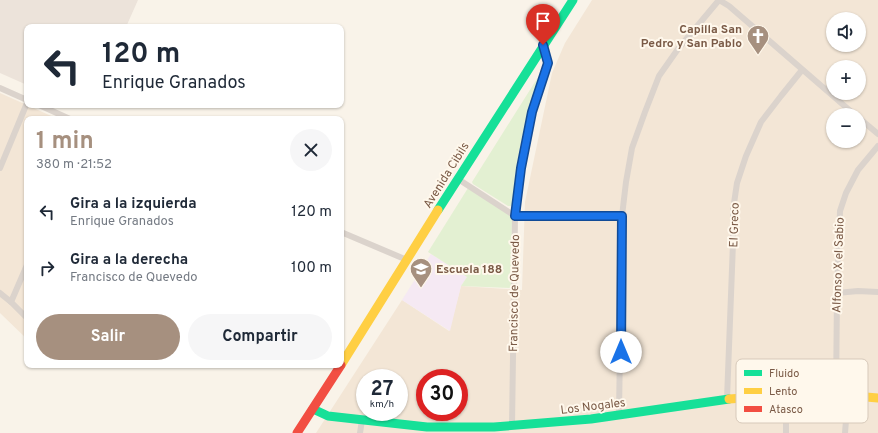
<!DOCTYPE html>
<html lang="es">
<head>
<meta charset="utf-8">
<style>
	body { margin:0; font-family:Overpass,sans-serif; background:#f6f6f7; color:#1f2937; height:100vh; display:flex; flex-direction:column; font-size:15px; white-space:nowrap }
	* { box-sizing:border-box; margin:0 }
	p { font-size:13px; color:#747a83 }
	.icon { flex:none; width:22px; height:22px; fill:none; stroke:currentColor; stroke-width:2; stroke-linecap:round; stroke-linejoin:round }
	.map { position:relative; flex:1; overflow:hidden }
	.sheet { position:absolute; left:24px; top:116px; width:320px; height:252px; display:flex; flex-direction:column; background:#fff; border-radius:8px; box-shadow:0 1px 3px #0004 }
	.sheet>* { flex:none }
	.banner { position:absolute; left:24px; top:24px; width:320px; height:84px; border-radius:8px; box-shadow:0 1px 3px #0004; background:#fff; color:#1f2937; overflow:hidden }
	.buttons { position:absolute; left:826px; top:12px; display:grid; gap:8px }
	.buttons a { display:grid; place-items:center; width:40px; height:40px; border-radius:50%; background:#fff; box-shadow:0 1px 3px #0004; font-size:20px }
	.speed { position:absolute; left:356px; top:369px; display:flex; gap:8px; font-size:20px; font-weight:700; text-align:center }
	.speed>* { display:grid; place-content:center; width:52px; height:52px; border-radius:50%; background:#fff; box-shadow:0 1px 3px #0004; line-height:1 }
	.speed small { font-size:10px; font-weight:400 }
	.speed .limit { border:6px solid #d22; background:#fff; color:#111 }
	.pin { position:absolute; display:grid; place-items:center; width:34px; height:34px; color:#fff; margin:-41px -17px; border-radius:50% 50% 50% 0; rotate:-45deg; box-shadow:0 0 4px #0007 }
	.pin .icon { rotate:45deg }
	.me { position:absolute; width:44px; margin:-22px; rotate:0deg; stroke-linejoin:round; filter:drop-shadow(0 0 3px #0008) }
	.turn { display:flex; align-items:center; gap:14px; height:84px; padding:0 12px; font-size:18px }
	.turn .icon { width:52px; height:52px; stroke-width:2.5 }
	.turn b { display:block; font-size:28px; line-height:34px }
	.round { display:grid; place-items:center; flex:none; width:42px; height:42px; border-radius:21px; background:#f6f6f7 }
	.overview { display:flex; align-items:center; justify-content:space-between; height:68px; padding:0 12px }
	h1 { font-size:24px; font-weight:700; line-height:30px; color:#a6907f }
	.action { display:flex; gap:8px; margin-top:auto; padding:8px 12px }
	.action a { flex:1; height:46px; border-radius:24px; background:#a6907f; color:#fff; font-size:16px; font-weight:700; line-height:46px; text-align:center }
	.action a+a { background:#f6f6f7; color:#1f2937 }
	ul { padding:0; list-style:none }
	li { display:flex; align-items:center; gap:12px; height:56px; padding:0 12px }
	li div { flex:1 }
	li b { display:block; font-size:15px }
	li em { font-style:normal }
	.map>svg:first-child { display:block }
	.residential { fill:#f3e6d6; fill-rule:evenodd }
	.industrial { fill:#ece3da }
	.education { fill:#f5e9f3 }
	.green { fill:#e3f0d2 }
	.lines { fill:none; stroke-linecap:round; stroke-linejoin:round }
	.street { stroke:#dbd3cc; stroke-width:6 }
	.fast { stroke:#16e098; stroke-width:9 }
	.slow { stroke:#ffcf43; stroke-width:9 }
	.jam { stroke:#f24e42; stroke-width:9 }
	.route-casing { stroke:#114b97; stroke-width:10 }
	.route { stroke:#1a73e8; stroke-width:7 }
	.labels { text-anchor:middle; stroke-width:4; stroke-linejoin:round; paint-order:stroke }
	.poi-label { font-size:12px; font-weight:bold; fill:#7a5a46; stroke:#fff8ec; text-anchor:end }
	.street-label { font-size:12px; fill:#7a5a46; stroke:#fff8ec }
	.key { fill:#fff8ec; stroke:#d7c9ba; stroke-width:1 }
	.key-label { font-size:11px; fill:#7a5a46 }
</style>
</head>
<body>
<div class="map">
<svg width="878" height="433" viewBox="0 0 878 433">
	<rect width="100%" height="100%" fill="#f9f3e9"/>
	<g class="residential">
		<path d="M592 0H878V433H316L402 300 449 331 461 286 522 290 525 202 552 73 565 43ZM833 19H859V45H833ZM833 67H859V93H833ZM833 115H859V141H833ZM365 378H399V412H365ZM425 378H459V412H425Z"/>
		<path d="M0 93 58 119H27V339L0 313Z"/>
	</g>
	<path class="industrial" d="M0 0H138L126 27H27V85L0 73Z"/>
	<path class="education" d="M431 254 467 277 461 286 450 331 402 300Z"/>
	<g class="green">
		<path d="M545 66C529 109 514 155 514 201L511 206H508L473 184 472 182Z"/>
		<path d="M468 188 511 215 512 219 511 288 461 286 467 277 428 252Z"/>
	</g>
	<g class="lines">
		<g class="street">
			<path d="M719 0 729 6 855 115"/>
			<path d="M0 88 27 100"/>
			<path d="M39 105 70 119"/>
			<path d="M859 118 878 134"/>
			<path d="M0 168 27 103"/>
			<path d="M458 179 515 216H622"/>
			<path d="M341 232 407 260"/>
			<path d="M0 293 11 302 27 318"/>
			<path d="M837 293 858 291 878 292"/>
			<path d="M11 302 27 265"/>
			<path d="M786 395V433"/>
			<path d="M836 395 837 293 840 211 846 193 858 170 878 146"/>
			<path d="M727 399 733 243V210L737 183 746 156 761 122 781 96 802 70"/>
			<path d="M619 414 622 216 626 182 632 148 645 112 659 76 678 49 719 0"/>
			<path d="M512 426 515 216 521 168 532 112 548 63 543 45"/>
			<path d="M360 433 362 420"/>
			<path d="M845 433 848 395"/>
		</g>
		<g class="fast">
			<path d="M438 210 573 0"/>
			<path d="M313 409 328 416 427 427H494L591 419 729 399"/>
		</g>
		<g class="slow">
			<path d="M341 365 438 210"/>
			<path d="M729 399C779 395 828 393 878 398"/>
		</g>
		<path class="jam" d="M297 433 341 365"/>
	</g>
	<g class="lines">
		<g class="route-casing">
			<path id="route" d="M543 45 548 63 532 112 521 168 515 216H622L621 352"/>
		</g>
		<use href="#route" class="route"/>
	</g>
	<defs>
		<g id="church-pin" transform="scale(1.15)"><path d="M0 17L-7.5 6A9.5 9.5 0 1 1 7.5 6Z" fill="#a6907f" stroke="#fff8ec"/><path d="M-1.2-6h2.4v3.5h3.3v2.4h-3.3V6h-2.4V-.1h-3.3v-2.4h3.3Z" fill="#fff"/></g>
		<g id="school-pin" transform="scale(1.15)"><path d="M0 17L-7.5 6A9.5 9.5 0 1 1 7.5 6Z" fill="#a6907f" stroke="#fff8ec"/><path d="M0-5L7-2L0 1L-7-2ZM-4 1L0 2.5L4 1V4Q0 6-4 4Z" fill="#fff"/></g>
	</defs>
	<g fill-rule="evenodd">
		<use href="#church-pin" x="758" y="36"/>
		<use href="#school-pin" x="421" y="269"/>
	</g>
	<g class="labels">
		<g class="poi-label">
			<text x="742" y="33">Capilla San<tspan x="742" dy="14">Pedro y San Pablo</tspan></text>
			<text x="436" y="273" text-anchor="start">Escuela 188</text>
		</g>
		<g class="street-label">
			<text transform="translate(446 175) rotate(-58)" y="4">Avenida Cibils</text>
			<text transform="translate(734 225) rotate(-88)" y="4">El Greco</text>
			<text transform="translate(838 265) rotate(-88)" y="4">Alfonso X el Sabio</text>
			<text transform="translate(514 293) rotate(-89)" y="4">Francisco de Quevedo</text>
			<text transform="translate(593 406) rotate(-7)" y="4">Los Nogales</text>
		</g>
	</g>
	<rect x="736" y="359" width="132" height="64" rx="6" class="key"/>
	<rect x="744" y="370" width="18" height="6" fill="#16e098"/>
	<rect x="744" y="388" width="18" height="6" fill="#ffcf43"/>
	<rect x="744" y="406" width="18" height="6" fill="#f24e42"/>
	<g class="key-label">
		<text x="769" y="377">Fluido</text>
		<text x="769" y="395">Lento</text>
		<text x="769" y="413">Atasco</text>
	</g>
</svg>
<div class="buttons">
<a><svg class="icon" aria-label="sound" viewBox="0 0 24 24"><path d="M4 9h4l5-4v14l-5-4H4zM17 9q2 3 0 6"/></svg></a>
<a>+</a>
<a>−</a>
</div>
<div class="speed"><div>27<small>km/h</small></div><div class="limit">30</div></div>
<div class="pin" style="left:543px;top:45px;background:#d93025"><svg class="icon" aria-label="arrive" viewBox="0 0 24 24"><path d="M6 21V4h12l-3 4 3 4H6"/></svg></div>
<svg class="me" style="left:621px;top:352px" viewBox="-20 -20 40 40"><circle r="19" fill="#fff"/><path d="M0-13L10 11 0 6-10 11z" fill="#1a73e8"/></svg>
<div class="banner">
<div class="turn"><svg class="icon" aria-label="left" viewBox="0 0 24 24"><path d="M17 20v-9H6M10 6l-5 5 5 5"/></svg><div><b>120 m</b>Enrique Granados</div></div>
</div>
<section class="sheet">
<div class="overview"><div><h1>1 min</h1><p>380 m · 21:52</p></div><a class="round"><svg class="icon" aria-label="close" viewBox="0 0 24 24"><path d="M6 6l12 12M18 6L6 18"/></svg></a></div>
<ul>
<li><svg class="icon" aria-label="left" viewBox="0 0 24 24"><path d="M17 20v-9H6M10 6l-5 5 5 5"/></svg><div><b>Gira a la izquierda</b><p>Enrique Granados</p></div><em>120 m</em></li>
<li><svg class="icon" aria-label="right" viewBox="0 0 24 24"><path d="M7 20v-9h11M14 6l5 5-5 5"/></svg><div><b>Gira a la derecha</b><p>Francisco de Quevedo</p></div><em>100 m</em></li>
</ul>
<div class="action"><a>Salir</a><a>Compartir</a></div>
</section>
</div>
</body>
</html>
